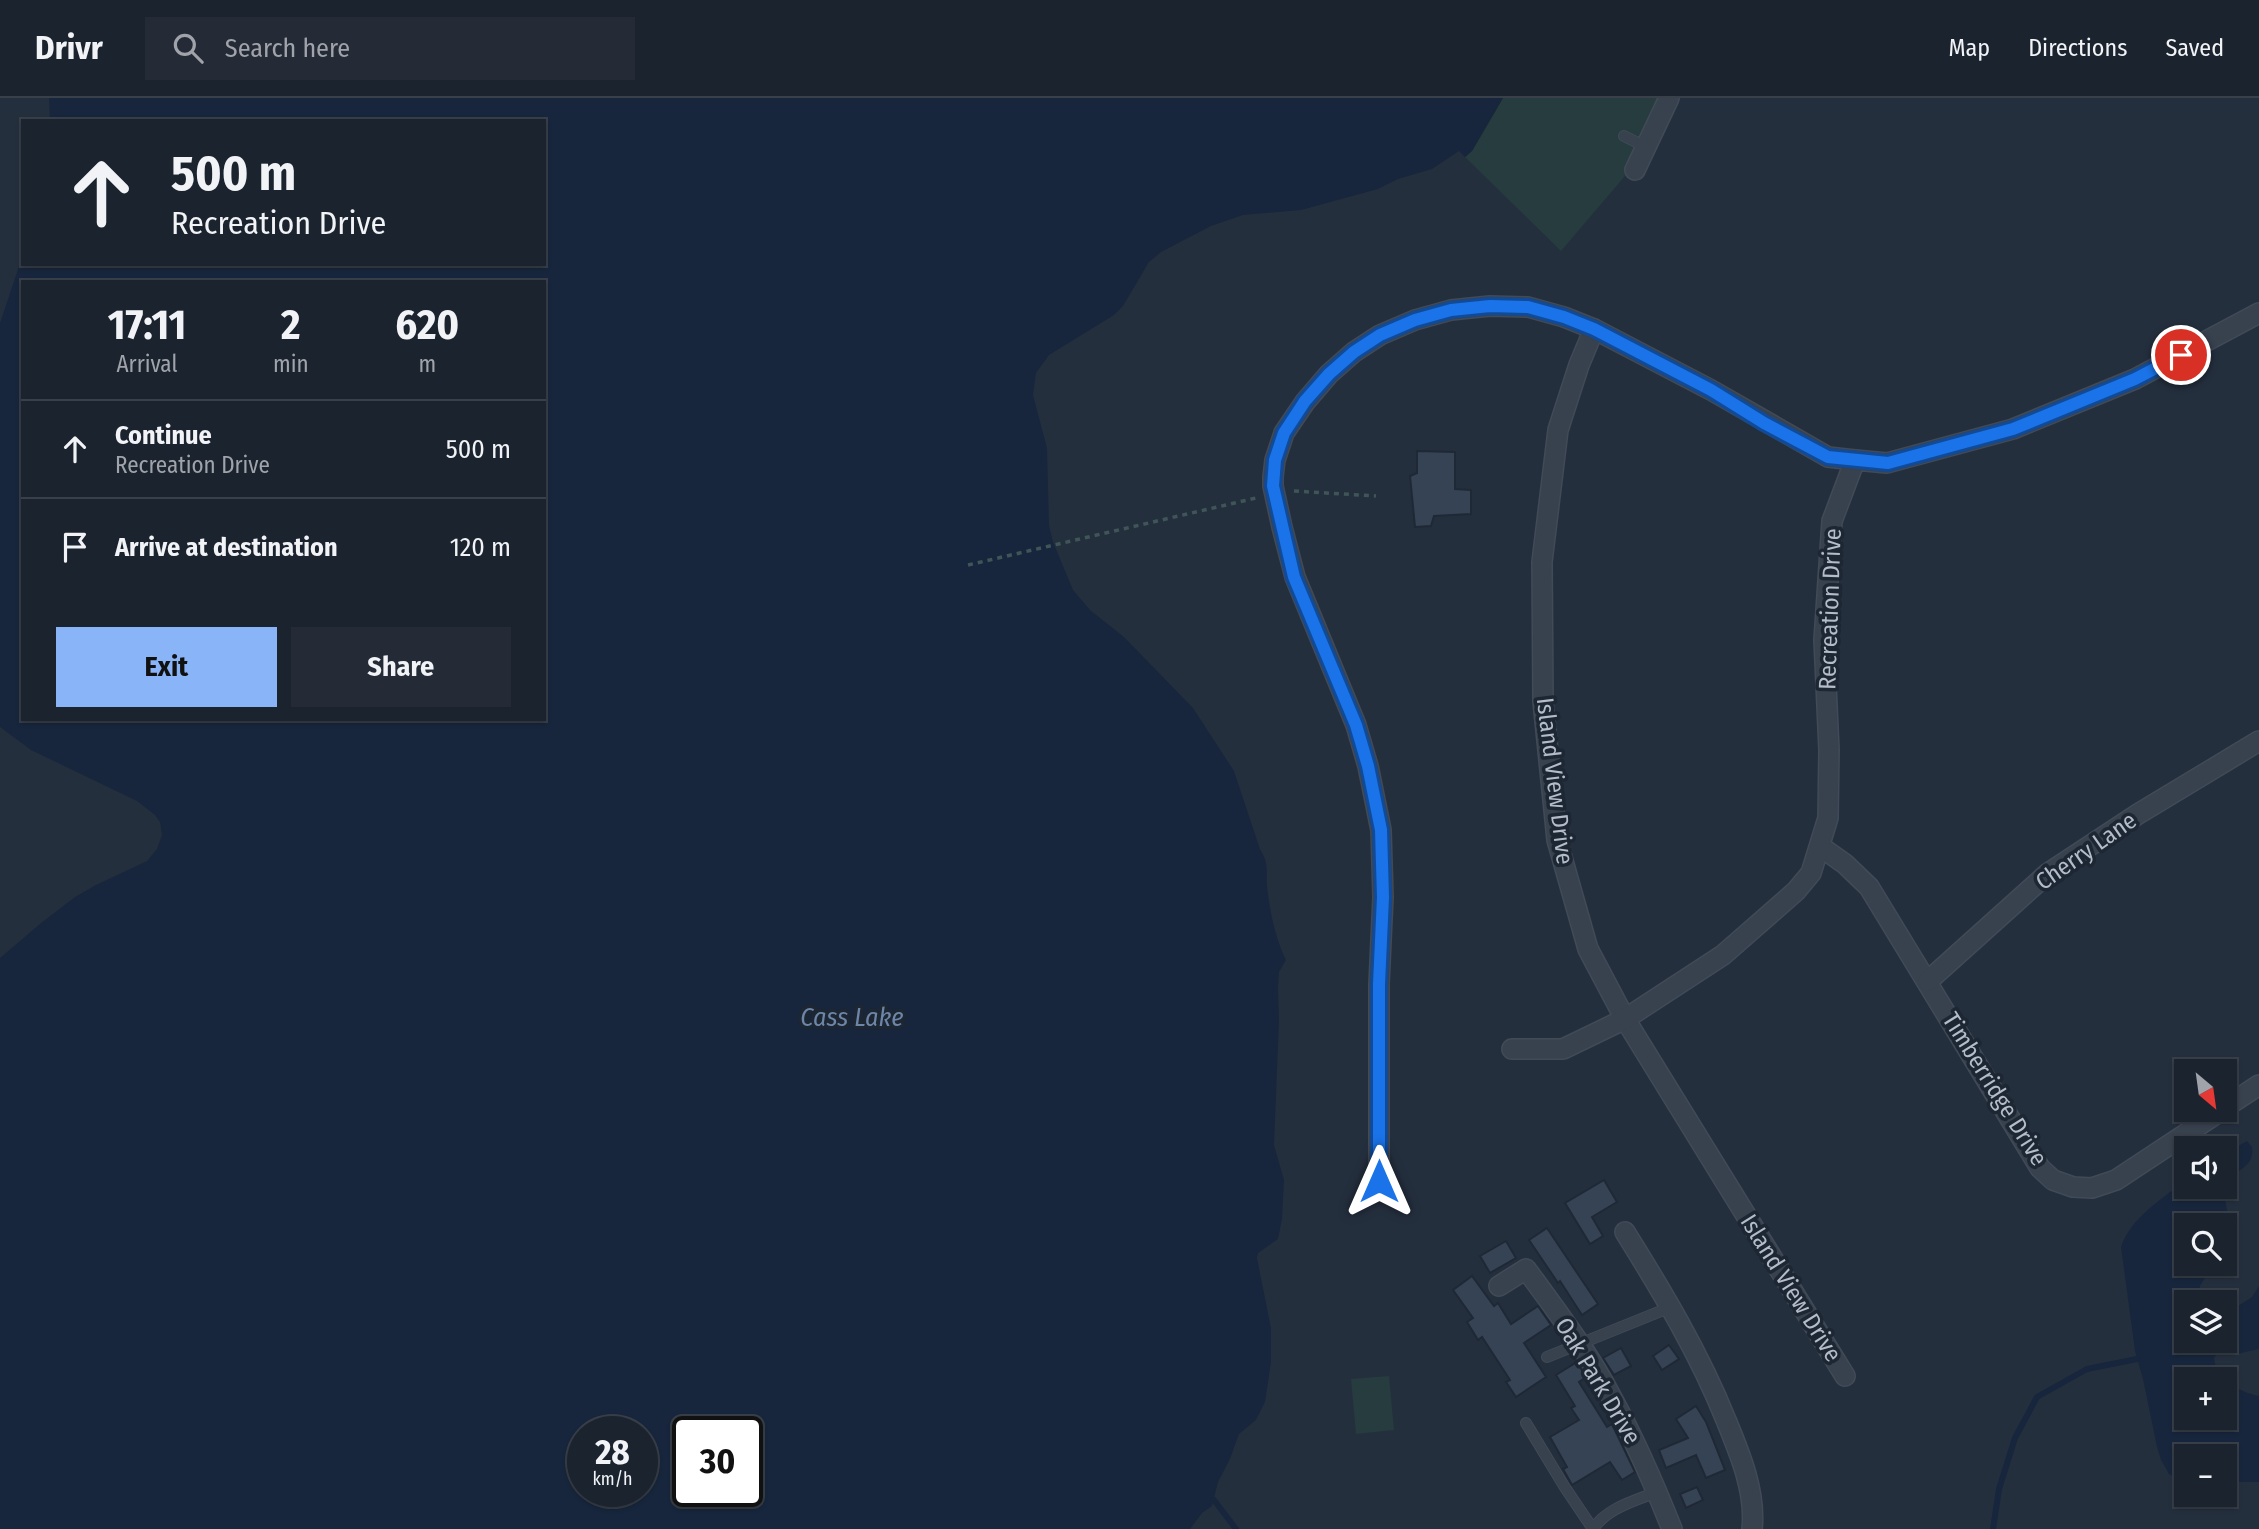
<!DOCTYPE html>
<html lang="en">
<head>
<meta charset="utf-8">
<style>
	body { margin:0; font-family:"Fira Sans Condensed",sans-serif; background:#242b36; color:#f1f3f6; height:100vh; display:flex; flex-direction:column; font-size:26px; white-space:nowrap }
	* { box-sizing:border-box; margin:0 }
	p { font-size:23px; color:#a0a4aa }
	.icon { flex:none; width:38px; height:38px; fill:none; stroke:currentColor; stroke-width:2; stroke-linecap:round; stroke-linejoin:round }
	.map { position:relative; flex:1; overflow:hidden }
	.panel { position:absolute; left:21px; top:182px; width:525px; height:441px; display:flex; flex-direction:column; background:#1b232e; border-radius:0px; box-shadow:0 2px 5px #0004,0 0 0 2px #39404a }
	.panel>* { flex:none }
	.hud { position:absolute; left:21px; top:21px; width:525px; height:147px; border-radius:0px; box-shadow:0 2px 5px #0004,0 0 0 2px #39404a; background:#1b232e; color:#f1f3f6; overflow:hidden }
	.needle { width:46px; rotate:151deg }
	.fabs { position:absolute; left:2174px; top:961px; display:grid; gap:14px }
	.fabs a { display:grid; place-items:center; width:63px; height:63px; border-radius:0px; background:#1b232e; box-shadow:0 2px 5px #0004,0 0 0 2px #39404a; font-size:35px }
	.speed { position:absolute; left:567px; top:1318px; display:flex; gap:14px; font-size:35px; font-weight:700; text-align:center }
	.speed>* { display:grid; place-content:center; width:91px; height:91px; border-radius:50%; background:#1b232e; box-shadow:0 2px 5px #0004,0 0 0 2px #39404a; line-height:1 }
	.speed small { font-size:18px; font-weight:400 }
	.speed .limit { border:4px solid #111; border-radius:10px; background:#fff; color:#111 }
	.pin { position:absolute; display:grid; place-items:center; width:60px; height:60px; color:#fff; margin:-30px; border:4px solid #fff; border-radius:50%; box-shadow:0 2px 7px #0007 }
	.me { position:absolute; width:77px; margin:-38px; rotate:0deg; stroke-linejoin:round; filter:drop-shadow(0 0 5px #0008) }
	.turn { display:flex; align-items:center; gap:24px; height:147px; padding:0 35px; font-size:32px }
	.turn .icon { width:91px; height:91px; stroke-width:2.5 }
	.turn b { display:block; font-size:49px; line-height:60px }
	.eta { display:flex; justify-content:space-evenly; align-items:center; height:119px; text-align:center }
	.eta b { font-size:42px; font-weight:700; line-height:49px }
	.button { display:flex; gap:14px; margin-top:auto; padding:14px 35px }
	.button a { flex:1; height:80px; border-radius:0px; background:#8ab4f8; color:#111; font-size:28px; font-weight:700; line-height:80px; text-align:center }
	.button a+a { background:#242b36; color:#f1f3f6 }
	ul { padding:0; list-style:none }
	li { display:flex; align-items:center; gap:21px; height:98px; padding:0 35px; border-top:2px solid #39404a }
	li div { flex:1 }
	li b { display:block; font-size:26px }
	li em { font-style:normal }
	header { display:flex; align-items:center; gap:42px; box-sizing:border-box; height:98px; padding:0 35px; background:#1b232e; border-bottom:2px solid #39404a }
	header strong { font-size:33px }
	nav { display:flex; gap:38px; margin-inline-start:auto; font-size:24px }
	.search { width:490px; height:63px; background:#242b36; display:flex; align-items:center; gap:18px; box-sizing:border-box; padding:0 24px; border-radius:0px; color:#a0a4aa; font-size:26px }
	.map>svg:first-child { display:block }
	.green { fill:#263c3f }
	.water { fill:#17263c; fill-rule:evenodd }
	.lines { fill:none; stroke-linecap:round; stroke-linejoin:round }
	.stream { stroke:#17263c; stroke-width:6 }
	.building { fill:#364354; stroke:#1f2835; stroke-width:2 }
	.service-casing { stroke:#414a57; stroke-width:12 }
	.minor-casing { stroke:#414a57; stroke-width:22 }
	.path { stroke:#3f5557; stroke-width:3.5; stroke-dasharray:5 5; stroke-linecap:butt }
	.service { stroke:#38414e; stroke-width:10 }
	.minor { stroke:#38414e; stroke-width:19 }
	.route-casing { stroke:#114b97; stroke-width:18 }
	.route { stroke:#1a73e8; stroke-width:12 }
	.labels { text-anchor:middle; stroke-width:7; stroke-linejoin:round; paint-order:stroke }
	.street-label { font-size:24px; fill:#b4bcc9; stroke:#1d2633 }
	.water-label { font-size:26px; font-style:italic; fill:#6d86a8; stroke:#1d2633 }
</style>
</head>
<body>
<header>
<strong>Drivr</strong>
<div class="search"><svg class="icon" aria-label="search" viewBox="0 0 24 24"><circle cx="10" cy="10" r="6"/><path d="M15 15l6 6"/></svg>Search here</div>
<nav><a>Map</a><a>Directions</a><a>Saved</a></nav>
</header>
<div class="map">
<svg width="2259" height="1431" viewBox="0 0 2259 1431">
	<rect width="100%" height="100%" fill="#242f3e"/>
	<g class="green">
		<path d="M1503 0H1664L1631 71 1561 153 1465 59 1472 53Z"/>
		<path d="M1389 1278 1394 1332 1356 1336 1351 1281Z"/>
	</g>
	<g class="water">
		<path d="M49 0H1503L1472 53 1465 59 1459 53 1432 71 1398 81 1378 91 1301 112 1243 117 1211 128 1161 154 1149 164 1123 208 1114 217 1049 257 1036 275 1033 297 1047 350 1049 427 1053 444 1073 492 1090 512 1124 539 1193 610 1234 673 1260 751C1269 766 1266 771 1267 788 1270 814 1275 839 1286 862L1279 874 1278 890 1279 923 1274 1047 1284 1082 1282 1121 1278 1141 1258 1155 1257 1160 1271 1230V1264L1265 1304 1256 1322 1239 1336 1230 1361 1218 1384 1212 1408 1202 1415 1190 1431H0V860L41 825 75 799 96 787 147 763 157 751 162 737 160 724 155 717 137 703 31 652 0 629V225L23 156V166H544V23H50ZM23 184H544V621H23ZM583 1334H642V1393H583ZM688 1334H747V1393H688Z"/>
		<path d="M2247 1043 2252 1049C2255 1069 2237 1072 2224 1083V1056Z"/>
		<path d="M2186 1082V1088L2222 1089C2226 1107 2233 1128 2224 1145V1127H2186V1166H2213L2200 1188 2199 1204H2186V1242H2224V1217L2252 1199 2259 1188V1251L2237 1256 2218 1254 2214 1260C2216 1282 2240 1294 2259 1298V1384H2224V1358H2186V1383L2179 1382 2169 1376 2161 1362 2157 1349 2143 1281 2135 1253 2121 1149C2131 1119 2162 1101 2186 1082ZM2186 1281H2224V1320H2186Z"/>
	</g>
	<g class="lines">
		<g class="stream">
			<path d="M1214 1402 1236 1431"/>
			<path d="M1993 1431 1999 1391 2015 1340 2037 1299 2087 1271 2137 1261"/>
		</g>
	</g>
	<g class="building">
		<path d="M1417 353 1455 354V391L1471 392V416L1434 418 1431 428 1415 429 1410 378 1417 375Z"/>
		<path d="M1604 1082 1617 1104 1592 1119 1603 1138 1590 1146 1565 1105Z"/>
		<path d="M1547 1130 1598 1206 1582 1217 1560 1183 1558 1185 1529 1142Z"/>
		<path d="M1506 1143 1516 1160 1490 1175 1480 1158Z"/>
		<path d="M1472 1178 1494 1208 1498 1205 1511 1226 1538 1208 1551 1227 1524 1245 1546 1279 1516 1299 1506 1284 1510 1282 1482 1239 1478 1242 1467 1224 1473 1220 1453 1192Z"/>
		<path d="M1669 1247 1679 1261 1662 1272 1653 1258Z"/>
		<path d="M1621 1250 1631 1268 1614 1277 1603 1260Z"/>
		<path d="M1577 1264 1586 1279 1579 1284 1607 1329 1612 1326 1635 1374 1622 1382 1610 1364 1572 1387 1563 1371 1567 1369 1550 1339 1579 1322 1571 1310 1575 1308 1556 1277Z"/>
		<path d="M1696 1308 1706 1324 1725 1372 1706 1380 1696 1357 1666 1370 1659 1352 1688 1340 1676 1321Z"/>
		<path d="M1697 1389 1703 1402 1686 1410 1680 1396Z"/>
	</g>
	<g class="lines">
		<g class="service-casing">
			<g id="service">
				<path d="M1624 38 1646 49"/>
				<path d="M1547 1259 1671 1209"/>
				<path d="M1526 1325 1564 1388 1593 1431C1607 1410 1634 1403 1657 1394"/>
			</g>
		</g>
		<g class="minor-casing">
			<g id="minor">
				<path d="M1635 72 1669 0"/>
				<path d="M1594 231 1579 267 1558 332 1542 464 1543 603 1557 742 1588 851 1625 921 1845 1278"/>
				<path d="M1821 749 1845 766 1869 789 2040 1070 2053 1082 2073 1089 2092 1090 2116 1082 2222 1012"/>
				<path d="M1928 883 2047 776 2138 716 2259 643"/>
				<path d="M1512 951H1563L1625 921 1723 857 1796 793 1811 775 1828 720 1829 652 1824 542 1832 423 1855 362 1887 365 2013 331 2135 281 2259 215"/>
				<path d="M2224 1010 2259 987"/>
				<path d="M1379 1083V886L1383 799 1381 732 1368 668 1356 627 1295 479 1282 429 1273 388V379L1275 362 1284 335 1305 304 1329 276 1354 254 1380 237 1415 222 1451 212 1490 208 1528 209 1564 219 1594 231 1711 292 1828 359 1855 362"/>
				<path d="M1625 1134C1663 1195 1699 1255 1726 1322 1740 1356 1756 1394 1752 1431"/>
				<path d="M1499 1188 1526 1171C1556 1212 1588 1254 1612 1300 1635 1342 1654 1386 1672 1431"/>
			</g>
		</g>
		<g class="path">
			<path d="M1294 393 1376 398"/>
			<path d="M968 467 1256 400"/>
		</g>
		<use href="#service" class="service"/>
		<use href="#minor" class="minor"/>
	</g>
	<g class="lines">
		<g class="route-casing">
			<path id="route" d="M1379 1083V886L1383 799 1381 732 1368 668 1356 627 1294 479 1273 388 1275 362 1284 335 1305 303 1329 276 1354 254 1380 237 1415 222 1451 212 1490 208 1528 209 1564 219 1594 231 1711 292 1764 325 1828 359 1888 365 2013 331 2135 281 2181 257"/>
		</g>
		<use href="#route" class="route"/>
	</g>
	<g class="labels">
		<g class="street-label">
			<text transform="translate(1830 511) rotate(-88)" y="8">Recreation Drive</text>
			<text transform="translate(1555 683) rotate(83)" y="8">Island View Drive</text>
			<text transform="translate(2086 753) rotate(-35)" y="8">Cherry Lane</text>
			<text transform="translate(1995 991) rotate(58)" y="8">Timberridge Drive</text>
			<text transform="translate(1791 1190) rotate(58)" y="8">Island View Drive</text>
			<text transform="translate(1598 1283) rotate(59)" y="8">Oak Park Drive</text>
		</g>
		<g class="water-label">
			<text x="852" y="928">Cass Lake</text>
		</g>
	</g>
</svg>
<div class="fabs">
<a><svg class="needle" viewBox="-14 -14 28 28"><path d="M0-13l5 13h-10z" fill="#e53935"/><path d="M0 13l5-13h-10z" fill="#a0a4aa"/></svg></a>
<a><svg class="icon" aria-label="sound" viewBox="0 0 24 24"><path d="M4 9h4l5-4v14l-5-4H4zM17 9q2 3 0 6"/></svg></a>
<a><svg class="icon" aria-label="search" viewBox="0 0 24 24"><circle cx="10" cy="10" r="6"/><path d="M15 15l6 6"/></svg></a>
<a><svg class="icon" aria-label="layers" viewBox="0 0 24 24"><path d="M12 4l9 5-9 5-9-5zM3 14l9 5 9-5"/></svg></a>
<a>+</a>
<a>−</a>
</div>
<div class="speed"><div>28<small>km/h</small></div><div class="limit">30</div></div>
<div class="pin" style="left:2181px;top:257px;background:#d93025"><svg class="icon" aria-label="arrive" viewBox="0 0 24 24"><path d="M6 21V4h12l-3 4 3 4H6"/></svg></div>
<svg class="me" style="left:1379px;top:1083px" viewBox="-20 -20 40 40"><path d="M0-17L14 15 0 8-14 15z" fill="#1a73e8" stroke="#fff" stroke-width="4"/></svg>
<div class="hud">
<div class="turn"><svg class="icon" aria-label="ahead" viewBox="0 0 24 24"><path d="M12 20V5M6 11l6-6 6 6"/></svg><div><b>500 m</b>Recreation Drive</div></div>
</div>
<section class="panel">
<div class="eta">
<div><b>17:11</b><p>Arrival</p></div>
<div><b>2</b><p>min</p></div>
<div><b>620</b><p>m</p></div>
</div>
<ul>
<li><svg class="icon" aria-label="ahead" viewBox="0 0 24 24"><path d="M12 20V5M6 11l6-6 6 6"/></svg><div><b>Continue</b><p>Recreation Drive</p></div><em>500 m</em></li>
<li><svg class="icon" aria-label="arrive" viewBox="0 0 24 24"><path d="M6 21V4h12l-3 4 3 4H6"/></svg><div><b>Arrive at destination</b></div><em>120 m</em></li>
</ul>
<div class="button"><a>Exit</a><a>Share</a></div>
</section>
</div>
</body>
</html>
